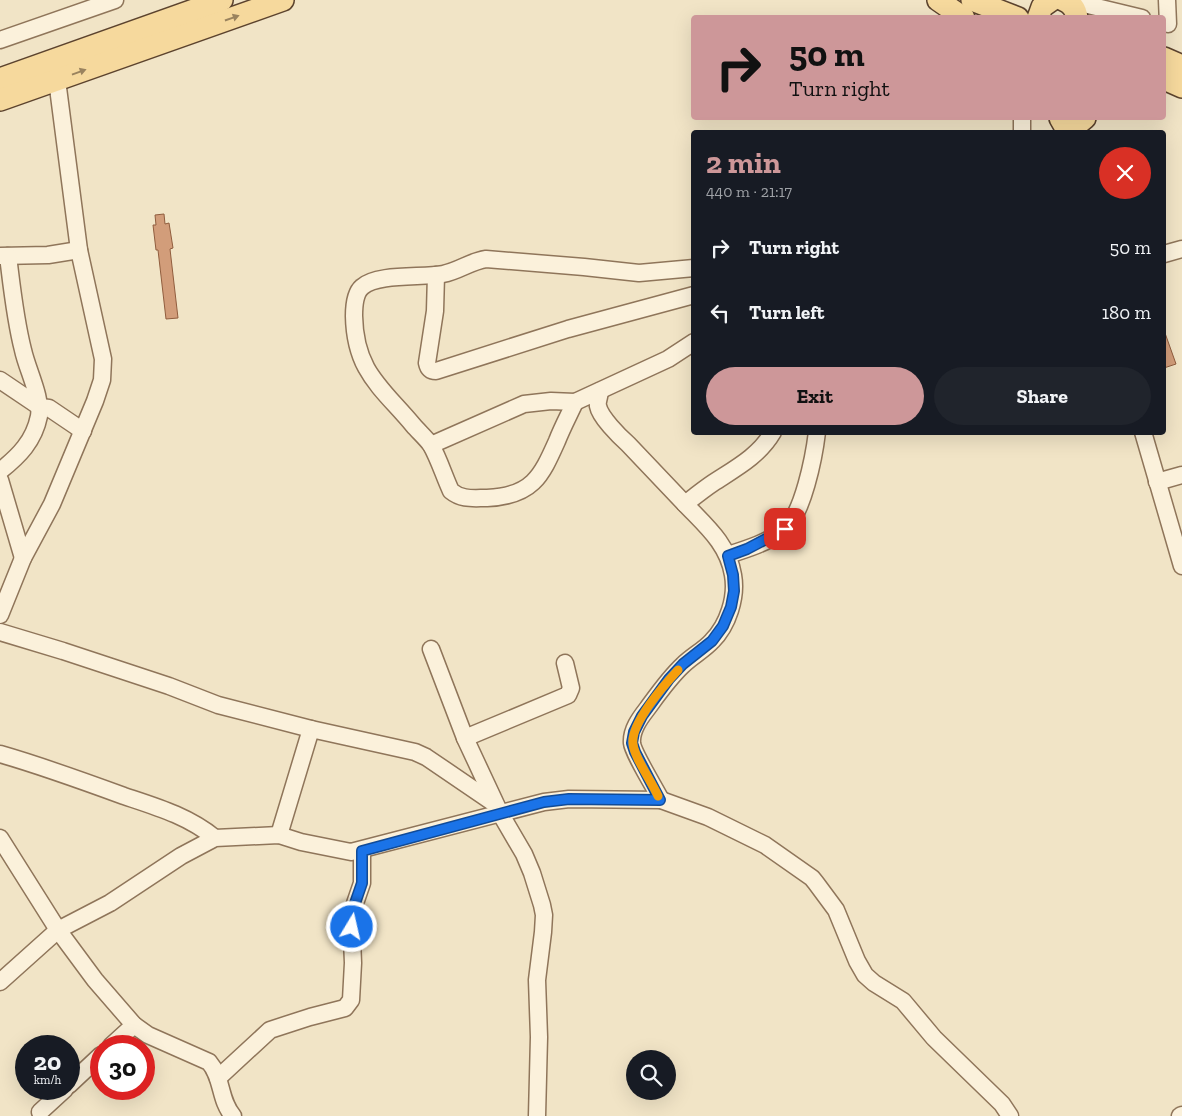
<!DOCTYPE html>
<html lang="en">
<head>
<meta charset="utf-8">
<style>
	body { margin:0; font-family:"Zilla Slab",serif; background:#20242c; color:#f1f3f6; height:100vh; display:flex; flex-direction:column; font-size:19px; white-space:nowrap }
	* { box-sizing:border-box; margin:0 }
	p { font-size:16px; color:#9ea1a6 }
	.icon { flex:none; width:28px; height:28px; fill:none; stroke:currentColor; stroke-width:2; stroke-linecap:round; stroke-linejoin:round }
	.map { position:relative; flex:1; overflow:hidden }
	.side { position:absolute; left:691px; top:130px; width:475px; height:305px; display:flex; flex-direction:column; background:#171b24; border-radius:5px; box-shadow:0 5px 20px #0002 }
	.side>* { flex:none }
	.hud { position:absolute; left:691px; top:15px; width:475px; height:105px; border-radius:5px; box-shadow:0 5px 20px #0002; background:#cd9799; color:#111; overflow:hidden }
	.controls { position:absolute; left:626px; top:1050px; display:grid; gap:10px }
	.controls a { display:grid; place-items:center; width:50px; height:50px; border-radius:50%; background:#171b24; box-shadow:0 5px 20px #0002; font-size:25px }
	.speed { position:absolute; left:15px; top:1035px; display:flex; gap:10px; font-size:25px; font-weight:700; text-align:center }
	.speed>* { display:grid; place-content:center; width:65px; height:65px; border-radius:50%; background:#171b24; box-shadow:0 5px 20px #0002; line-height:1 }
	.speed small { font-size:12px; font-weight:400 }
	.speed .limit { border:8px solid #d22; background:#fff; color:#111 }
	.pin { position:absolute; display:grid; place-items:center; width:42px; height:42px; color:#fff; margin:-21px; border-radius:10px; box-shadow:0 2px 8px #0006 }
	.me { position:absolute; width:55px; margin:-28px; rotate:9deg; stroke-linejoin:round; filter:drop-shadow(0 0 4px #0008) }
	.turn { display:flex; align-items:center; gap:18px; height:105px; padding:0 15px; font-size:22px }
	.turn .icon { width:65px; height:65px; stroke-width:2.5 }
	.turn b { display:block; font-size:35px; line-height:42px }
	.round { display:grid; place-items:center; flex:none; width:52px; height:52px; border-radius:26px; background:#20242c }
	.head { display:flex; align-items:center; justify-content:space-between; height:85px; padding:0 15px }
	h1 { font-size:30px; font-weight:800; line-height:38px; color:#cd9799 }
	.primary-button { display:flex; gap:10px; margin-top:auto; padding:10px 15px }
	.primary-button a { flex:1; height:58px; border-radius:30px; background:#cd9799; color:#111; font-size:20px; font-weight:800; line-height:58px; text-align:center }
	.primary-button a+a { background:#20242c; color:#f1f3f6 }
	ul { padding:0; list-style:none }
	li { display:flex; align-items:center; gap:15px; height:65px; padding:0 15px }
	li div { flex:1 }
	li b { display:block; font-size:19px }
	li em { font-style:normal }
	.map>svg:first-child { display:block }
	.building { fill:#d29d7a; stroke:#905d3e }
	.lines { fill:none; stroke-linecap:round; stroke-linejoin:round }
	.minor-casing { stroke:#8f755a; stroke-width:19 }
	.major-casing { stroke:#5c432e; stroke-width:24 }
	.minor { stroke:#fbf1db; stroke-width:16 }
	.major { stroke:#f6d99d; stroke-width:21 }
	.oneway { fill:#9a835e }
	.route-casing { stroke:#114b97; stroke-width:12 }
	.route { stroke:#1a73e8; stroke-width:9 }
	.slow { stroke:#f59e0b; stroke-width:9 }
</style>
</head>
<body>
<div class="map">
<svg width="1182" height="1116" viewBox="0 0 1182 1116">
	<rect width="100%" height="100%" fill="#f1e4c6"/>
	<g class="building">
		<path d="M164 214 165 224 169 223 173 248 170 249 178 318 166 319 158 250H156L153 225H156L155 215Z"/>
		<path d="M1164 333H1165L1176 364 1164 368Z"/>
	</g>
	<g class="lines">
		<g class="minor-casing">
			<g id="minor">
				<path d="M1084 0 1088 5 1142 18"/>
				<path d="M1167 0 1168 24"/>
				<path d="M0 40 115 0"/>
				<path d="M1022 118V132"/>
				<path d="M1164 254 1182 249"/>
				<path d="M0 256 48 255 79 250"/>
				<path d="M436 275 435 311 427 363C428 368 430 371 436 371L568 329 694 295"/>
				<path d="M0 380 40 407 49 408 83 431"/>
				<path d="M600 391C600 395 597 402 598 406 600 417 619 436 628 444 647 464 666 484 685 504 706 526 728 544 733 575 737 597 728 625 712 641 704 650 692 656 683 665 669 678 658 694 647 709 640 718 631 730 632 743 633 753 655 788 661 800"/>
				<path d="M575 402C569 415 562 428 557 441 541 477 532 496 487 498 473 498 462 500 451 491 444 476 439 459 431 445 426 438 419 432 413 425 381 387 355 371 354 316 354 307 355 293 362 287 377 273 423 278 443 274 459 271 471 261 486 259L584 267 639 273 694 268"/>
				<path d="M1143 432 1182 566"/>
				<path d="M431 445 524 404 551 401 575 402 668 359 694 342"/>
				<path d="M0 471C19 456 34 441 39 416 42 398 27 369 23 350 15 319 12 288 8 256"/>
				<path d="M0 480 23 558"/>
				<path d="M1157 482 1182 475"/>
				<path d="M685 504C694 497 704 489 713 483 736 468 759 456 773 432"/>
				<path d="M728 555C747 549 769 542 784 530 803 514 814 457 817 432"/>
				<path d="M0 615 23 558 52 504 95 401 102 380 103 359 79 250 57 80"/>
				<path d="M0 632 63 651 169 686 218 705 311 729"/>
				<path d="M431 649 465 738 500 813 524 854 532 873 542 905 544 915 543 932 537 980 539 1037 537 1116"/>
				<path d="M465 738 568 695 571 688 565 663"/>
				<path d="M0 754C42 766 83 781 124 796 157 807 188 816 215 838"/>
				<path d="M279 835 311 729 415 752 426 757 495 804"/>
				<path d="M0 838 58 930 95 980 134 1025 148 1035 209 1062C223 1078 219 1100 233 1116"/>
				<path d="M0 982 58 930 110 903 181 856 215 838 279 835 301 842 351 852 544 802 569 799 661 800 708 817 765 845 812 878 816 883 836 910 857 961 865 975 874 983 903 1001 934 1038 1002 1104 1010 1116"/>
				<path d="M111 1046 134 1025"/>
				<path d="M218 1078 270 1030 310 1017 345 1008 351 1000 353 963 351 915 362 883V851"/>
				<path d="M69 1085 101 1055"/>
				<path d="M40 1112 65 1089"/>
				<path d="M1180 1116 1182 1115"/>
			</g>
		</g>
		<g class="major-casing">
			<g id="major">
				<path d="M938 0 964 18"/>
				<path d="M972 0 1018 18"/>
				<path d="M1063 0C1071 3 1076 9 1077 18"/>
				<path d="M1038 18 1042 7 1052 0"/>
				<path d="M1164 58 1182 66"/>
				<path d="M0 79 222 0"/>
				<path d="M1164 79 1182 87"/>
				<path d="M0 100 283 0"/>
				<path d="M1060 118 1068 132"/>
				<path d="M1073 128 1085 118"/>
			</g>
		</g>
		<use href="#minor" class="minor"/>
		<use href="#major" class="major"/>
	</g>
	<defs><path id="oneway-solid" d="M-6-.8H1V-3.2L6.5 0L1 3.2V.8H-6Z" transform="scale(1.25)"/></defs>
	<g class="oneway">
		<use href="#oneway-solid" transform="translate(232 18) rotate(-19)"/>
		<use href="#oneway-solid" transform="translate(79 72) rotate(-20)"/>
	</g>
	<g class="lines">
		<g class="route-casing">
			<path id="route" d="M352 927 351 915 362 883V851L544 802 569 799 660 800 635 752 632 743 634 732 642 716 669 679 683 664 712 641 723 626 731 607 734 591 733 575 728 556 747 549 785 529"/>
		</g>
		<use href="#route" class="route"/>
		<path class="slow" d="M658 796C652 782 634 757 633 744 630 724 665 684 678 670"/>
	</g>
</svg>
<div class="controls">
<a><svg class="icon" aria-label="search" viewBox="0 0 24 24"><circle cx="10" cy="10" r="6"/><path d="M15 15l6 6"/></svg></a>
</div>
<div class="speed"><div>20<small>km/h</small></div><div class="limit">30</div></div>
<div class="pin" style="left:785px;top:529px;background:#d93025"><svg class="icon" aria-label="arrive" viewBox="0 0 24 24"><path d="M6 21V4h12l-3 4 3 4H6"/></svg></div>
<svg class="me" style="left:352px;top:927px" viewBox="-20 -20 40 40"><circle r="17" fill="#1a73e8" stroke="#fff" stroke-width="3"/><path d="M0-11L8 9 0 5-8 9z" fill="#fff"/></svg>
<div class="hud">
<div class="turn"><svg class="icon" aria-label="right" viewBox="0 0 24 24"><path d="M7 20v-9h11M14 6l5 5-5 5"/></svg><div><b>50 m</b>Turn right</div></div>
</div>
<section class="side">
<div class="head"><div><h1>2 min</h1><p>440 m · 21:17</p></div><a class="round" style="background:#d93025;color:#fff"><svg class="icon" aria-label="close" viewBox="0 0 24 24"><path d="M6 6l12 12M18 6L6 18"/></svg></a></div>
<ul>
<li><svg class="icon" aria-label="right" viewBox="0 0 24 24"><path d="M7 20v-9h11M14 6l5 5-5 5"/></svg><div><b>Turn right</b></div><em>50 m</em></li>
<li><svg class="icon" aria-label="left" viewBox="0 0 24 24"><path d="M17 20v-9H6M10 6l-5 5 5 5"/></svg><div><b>Turn left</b></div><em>180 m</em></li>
</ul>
<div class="primary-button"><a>Exit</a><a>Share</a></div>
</section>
</div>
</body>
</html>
